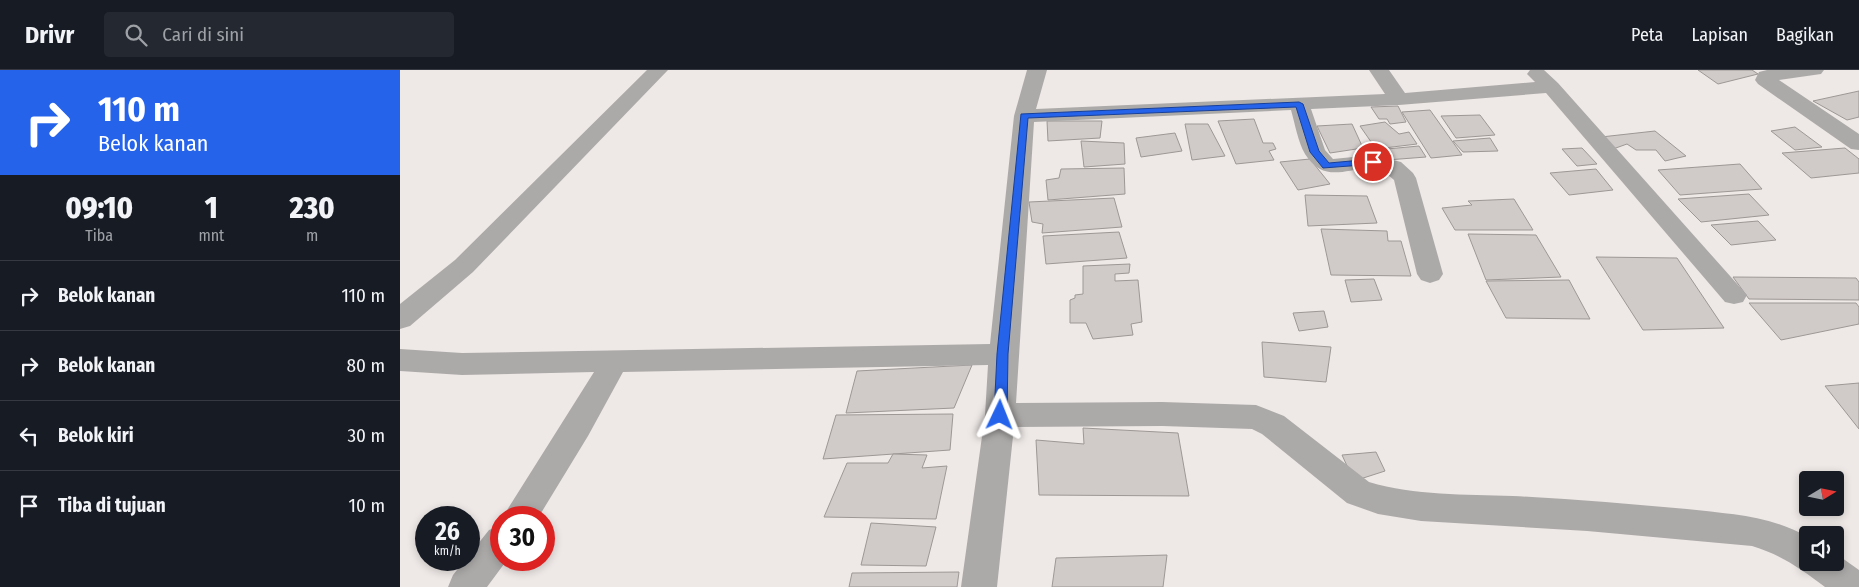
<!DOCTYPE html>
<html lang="id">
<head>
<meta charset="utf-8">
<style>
	body { margin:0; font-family:"Fira Sans Condensed",sans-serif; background:#242831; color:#f1f3f6; height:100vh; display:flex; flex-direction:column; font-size:19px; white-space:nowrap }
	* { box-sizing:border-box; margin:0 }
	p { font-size:16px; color:#9ea1a6 }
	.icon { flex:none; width:28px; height:28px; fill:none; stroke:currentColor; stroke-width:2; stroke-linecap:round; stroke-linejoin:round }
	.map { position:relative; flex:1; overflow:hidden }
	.sheet { display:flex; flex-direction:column; background:#171b24; width:400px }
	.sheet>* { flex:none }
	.top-card { background:#2563eb; color:#fff; overflow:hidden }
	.needle { width:32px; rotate:80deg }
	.tools { position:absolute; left:1399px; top:401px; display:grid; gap:10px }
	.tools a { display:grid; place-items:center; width:45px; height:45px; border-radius:5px; background:#171b24; box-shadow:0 2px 8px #0003; font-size:25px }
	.speed { position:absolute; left:15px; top:436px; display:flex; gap:10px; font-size:25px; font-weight:700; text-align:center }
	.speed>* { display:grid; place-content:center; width:65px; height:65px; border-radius:50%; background:#171b24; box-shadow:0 2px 8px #0003; line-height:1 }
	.speed small { font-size:12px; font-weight:400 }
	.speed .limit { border:8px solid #d22; background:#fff; color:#111 }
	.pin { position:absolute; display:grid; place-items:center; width:42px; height:42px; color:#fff; margin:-21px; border:2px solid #fff; border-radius:50%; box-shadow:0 1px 5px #0007 }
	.me { position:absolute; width:55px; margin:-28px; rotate:2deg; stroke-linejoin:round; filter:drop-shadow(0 0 4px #0008) }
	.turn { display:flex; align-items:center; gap:18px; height:105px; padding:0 15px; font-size:22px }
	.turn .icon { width:65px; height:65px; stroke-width:2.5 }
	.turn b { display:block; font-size:35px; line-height:42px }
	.eta { display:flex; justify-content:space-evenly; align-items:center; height:85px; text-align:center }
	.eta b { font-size:30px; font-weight:800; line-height:35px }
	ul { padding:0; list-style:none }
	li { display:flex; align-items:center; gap:15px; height:70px; padding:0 15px; border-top:1px solid #363941 }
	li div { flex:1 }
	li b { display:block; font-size:19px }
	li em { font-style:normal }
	header { display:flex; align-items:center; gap:30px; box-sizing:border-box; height:70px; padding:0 25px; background:#171b24; border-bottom:1px solid #363941 }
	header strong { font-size:24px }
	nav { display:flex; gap:28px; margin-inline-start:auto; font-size:18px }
	.search { width:350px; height:45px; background:#242831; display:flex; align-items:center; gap:12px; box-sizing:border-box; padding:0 18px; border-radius:5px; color:#9ea1a6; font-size:19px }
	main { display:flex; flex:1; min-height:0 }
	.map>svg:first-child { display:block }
	.building { fill:#d0cac8; stroke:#9d9896 }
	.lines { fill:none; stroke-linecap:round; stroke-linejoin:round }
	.minor { fill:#acaaa9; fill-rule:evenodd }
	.route { fill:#2563eb; stroke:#184099 }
</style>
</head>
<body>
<header>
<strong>Drivr</strong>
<div class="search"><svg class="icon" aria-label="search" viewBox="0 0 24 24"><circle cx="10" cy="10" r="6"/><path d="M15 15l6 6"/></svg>Cari di sini</div>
<nav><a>Peta</a><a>Lapisan</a><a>Bagikan</a></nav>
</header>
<main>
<section class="sheet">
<div class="top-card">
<div class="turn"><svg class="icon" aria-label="right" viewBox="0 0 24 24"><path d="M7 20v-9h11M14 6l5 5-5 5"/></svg><div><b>110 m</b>Belok kanan</div></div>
</div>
<div class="eta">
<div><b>09:10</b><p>Tiba</p></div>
<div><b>1</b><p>mnt</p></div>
<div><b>230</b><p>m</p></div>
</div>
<ul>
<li><svg class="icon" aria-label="right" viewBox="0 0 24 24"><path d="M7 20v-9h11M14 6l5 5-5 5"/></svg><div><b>Belok kanan</b></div><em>110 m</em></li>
<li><svg class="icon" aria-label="right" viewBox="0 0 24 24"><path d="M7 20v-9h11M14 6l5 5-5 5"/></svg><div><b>Belok kanan</b></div><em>80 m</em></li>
<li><svg class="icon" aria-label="left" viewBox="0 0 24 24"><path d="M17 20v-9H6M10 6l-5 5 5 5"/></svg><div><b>Belok kiri</b></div><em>30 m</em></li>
<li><svg class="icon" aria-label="arrive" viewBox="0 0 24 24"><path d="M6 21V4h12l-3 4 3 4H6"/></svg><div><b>Tiba di tujuan</b></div><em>10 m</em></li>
</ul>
</section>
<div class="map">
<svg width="1459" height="517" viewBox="0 0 1459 517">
	<rect width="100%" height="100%" fill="#eee9e7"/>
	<g class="building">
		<path d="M1298 0H1352L1358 4 1318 14Z"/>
		<path d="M1459 21V47L1447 50 1413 31Z"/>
		<path d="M998 36 1006 52 990 54 987 49H979L971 37Z"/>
		<path d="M1030 40 1062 85 1031 88 1002 42Z"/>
		<path d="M1080 45 1095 65 1056 68 1041 46Z"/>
		<path d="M854 49 863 73H873L876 79 869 81 874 90 836 94 818 51Z"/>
		<path d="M647 51H702L700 68 648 71Z"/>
		<path d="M985 52 999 64 1009 62 1017 74 976 79 960 56Z"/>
		<path d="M785 54H808L825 86 792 90Z"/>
		<path d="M952 54 963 78 930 83 917 56Z"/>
		<path d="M1395 57 1422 77 1395 80 1371 61Z"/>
		<path d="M1255 61 1286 86 1265 91 1256 80H1236L1227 74 1213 79 1201 67Z"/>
		<path d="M775 63 782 81 741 87 736 68Z"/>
		<path d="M1090 68 1098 81 1063 82 1053 71Z"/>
		<path d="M681 71 724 73 725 94 684 97Z"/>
		<path d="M1019 76 1026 87 987 90 976 80Z"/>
		<path d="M1182 78 1197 94 1177 96 1162 79Z"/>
		<path d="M1445 78 1459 89V103L1411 108 1382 83Z"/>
		<path d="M910 89 930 114 898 120 880 92Z"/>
		<path d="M1340 94 1362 119 1280 125 1258 100Z"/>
		<path d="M724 98 725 124 648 130 646 110 659 108 661 99Z"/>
		<path d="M1196 99 1213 120 1169 125 1150 103Z"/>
		<path d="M1349 124 1369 145 1301 152 1278 129Z"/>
		<path d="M905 125 967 126 977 153 908 156Z"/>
		<path d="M714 128 722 157 642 163 643 154 632 152 629 132Z"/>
		<path d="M1114 129 1133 160H1055L1042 138 1072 135 1068 131Z"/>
		<path d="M1358 151 1376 170 1331 175 1311 155Z"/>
		<path d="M921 159 987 161 988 171H1001L1011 206 931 205Z"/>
		<path d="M719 162 727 188 646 194 643 166Z"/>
		<path d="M1068 164 1136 165 1161 207 1086 210Z"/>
		<path d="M1196 187 1277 188 1324 258 1243 260Z"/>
		<path d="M730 194 729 203 715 204V211L738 210 742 252 731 254 733 265 693 269 686 253H670V230L675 228V225L683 224V196Z"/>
		<path d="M1333 207 1456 208 1459 212V230L1349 229Z"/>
		<path d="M974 209 982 230 951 232 945 210Z"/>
		<path d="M1169 210 1190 249 1106 248 1086 211Z"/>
		<path d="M1349 233H1456L1459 237V254L1381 270Z"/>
		<path d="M924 241 928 257 899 261 893 243Z"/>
		<path d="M862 272 931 277 926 312 864 307Z"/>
		<path d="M572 295 554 338 446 343 457 301Z"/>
		<path d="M1459 313V359L1425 316Z"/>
		<path d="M553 344 550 380 423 389 436 345Z"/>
		<path d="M683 358 778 363 789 426 639 425 636 370 684 374Z"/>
		<path d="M976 382 985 401 954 411 942 385Z"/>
		<path d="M493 384 527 385 522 398 547 396 536 449 424 447 447 393H488Z"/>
		<path d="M471 453 536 457 526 496 461 495Z"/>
		<path d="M767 485 763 517H652L656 488Z"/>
		<path d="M559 502 557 517H449L452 503Z"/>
	</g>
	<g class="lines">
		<g class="minor">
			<path d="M247 0H268L73 202 10 256 0 259V234L55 190Z"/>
			<path d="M627 0H647L636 39 985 24 969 0H989L1005 23 1135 12 1127 4 1130 0H1144L1158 13 1347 225 1343 232 1334 234 1325 232 1146 23 999 35 911 39 925 80 933 89 973 85 1001 92 1013 103 1016 108 1043 204 1039 210 1030 213 1021 210 1017 204 994 110C962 80 931 125 905 84 898 72 895 54 891 40L634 52 616 333 762 332 856 335 884 346 969 412C1015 426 1065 424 1113 426 1171 429 1229 434 1287 439 1329 444 1369 445 1408 467V492H1435V483L1459 500V517H1425C1401 499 1382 485 1352 476L1187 461 1021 451 978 444 947 433 862 364 852 359 762 356 614 357 597 517H561L585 345 588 295 223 302 188 366 138 448H102L194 302 62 305 0 301V279L62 283 590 274 614 46Z"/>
			<path d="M1367 0H1424L1421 4 1379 10 1459 64V80L1451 79 1358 14 1355 10 1359 2Z"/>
			<path d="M101 455V490H107L87 517H48L53 505 65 490H69V485L89 460Z"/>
		</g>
	</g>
	<path class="route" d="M899 32 903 34 919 81 929 93 973 89 978 92 976 94 923 98 910 82 896 37 628 48 608 284 607 345 605 349H596L594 345 597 284 621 44Z"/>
</svg>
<div class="tools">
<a><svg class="needle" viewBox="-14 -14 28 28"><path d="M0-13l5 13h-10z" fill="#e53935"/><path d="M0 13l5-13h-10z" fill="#9ea1a6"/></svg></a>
<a><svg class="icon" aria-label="sound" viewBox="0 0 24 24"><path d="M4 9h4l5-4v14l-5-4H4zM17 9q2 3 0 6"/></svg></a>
</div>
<div class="speed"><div>26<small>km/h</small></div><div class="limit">30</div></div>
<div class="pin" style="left:973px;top:92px;background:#d93025"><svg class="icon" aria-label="arrive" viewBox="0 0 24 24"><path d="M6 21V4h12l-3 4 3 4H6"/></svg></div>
<svg class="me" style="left:600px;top:345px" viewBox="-20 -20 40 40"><path d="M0-17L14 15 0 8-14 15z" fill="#2563eb" stroke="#fff" stroke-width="4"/></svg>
</div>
</main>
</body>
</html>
